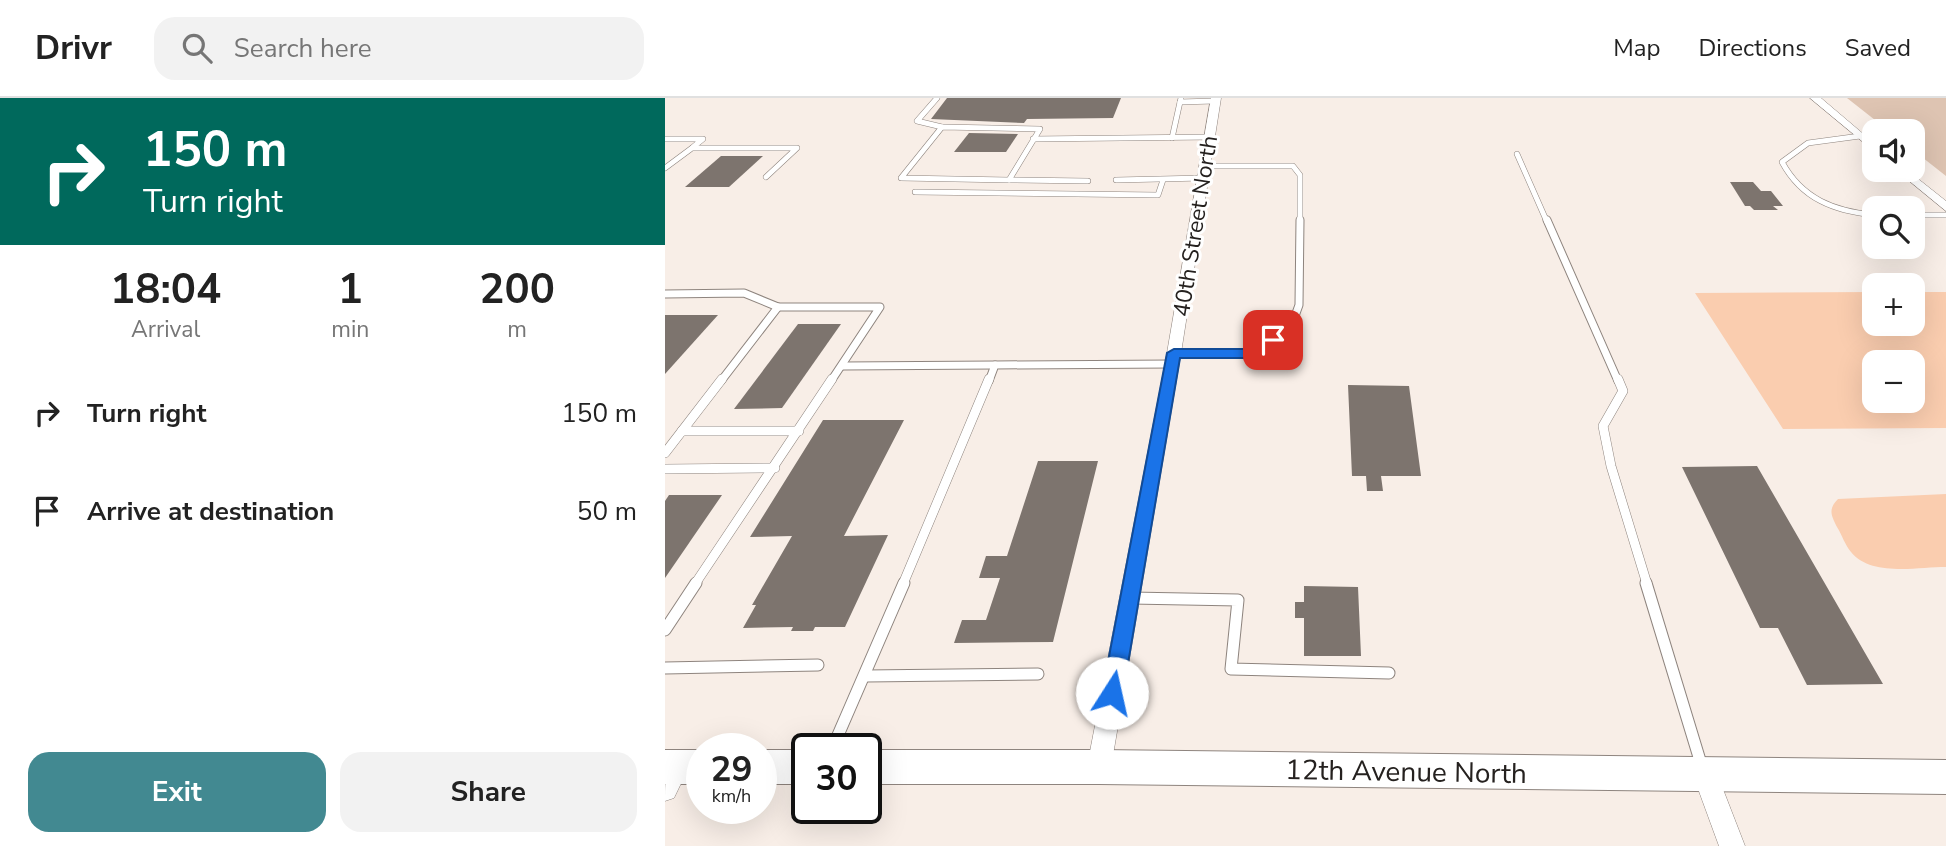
<!DOCTYPE html>
<html lang="en">
<head>
<meta charset="utf-8">
<style>
	body { margin:0; font-family:"Nunito Sans",sans-serif; background:#f2f2f2; color:#222; height:100vh; display:flex; flex-direction:column; font-size:26px; white-space:nowrap }
	* { box-sizing:border-box; margin:0 }
	p { font-size:23px; color:#767676 }
	.icon { flex:none; width:38px; height:38px; fill:none; stroke:currentColor; stroke-width:2; stroke-linecap:round; stroke-linejoin:round }
	.map { position:relative; flex:1; overflow:hidden }
	.panel { display:flex; flex-direction:column; background:#fff; width:665px }
	.panel>* { flex:none }
	.hud { background:#00695c; color:#fff; overflow:hidden }
	.controls { position:absolute; left:1197px; top:21px; display:grid; gap:14px }
	.controls a { display:grid; place-items:center; width:63px; height:63px; border-radius:14px; background:#fff; box-shadow:0 7px 28px #0002; font-size:35px }
	.speed { position:absolute; left:21px; top:635px; display:flex; gap:14px; font-size:35px; font-weight:700; text-align:center }
	.speed>* { display:grid; place-content:center; width:91px; height:91px; border-radius:50%; background:#fff; box-shadow:0 7px 28px #0002; line-height:1 }
	.speed small { font-size:18px; font-weight:400 }
	.speed .limit { border:4px solid #111; border-radius:10px; background:#fff; color:#111 }
	.pin { position:absolute; display:grid; place-items:center; width:60px; height:60px; color:#fff; margin:-30px; border-radius:14px; box-shadow:0 4px 10px #0006 }
	.me { position:absolute; width:77px; margin:-38px; rotate:10deg; stroke-linejoin:round; filter:drop-shadow(0 0 5px #0008) }
	.turn { display:flex; align-items:center; gap:24px; height:147px; padding:0 28px; font-size:32px }
	.turn .icon { width:91px; height:91px; stroke-width:2.5 }
	.turn b { display:block; font-size:49px; line-height:60px }
	.eta { display:flex; justify-content:space-evenly; align-items:center; height:119px; text-align:center }
	.eta b { font-size:42px; font-weight:700; line-height:49px }
	.action { display:flex; gap:14px; margin-top:auto; padding:14px 28px }
	.action a { flex:1; height:80px; border-radius:21px; background:#428991; color:#fff; font-size:28px; font-weight:700; line-height:80px; text-align:center }
	.action a+a { background:#f2f2f2; color:#222 }
	ul { padding:0; list-style:none }
	li { display:flex; align-items:center; gap:21px; height:98px; padding:0 28px }
	li div { flex:1 }
	li b { display:block; font-size:26px }
	li em { font-style:normal }
	header { display:flex; align-items:center; gap:42px; box-sizing:border-box; height:98px; padding:0 35px; background:#fff; border-bottom:2px solid #e0e0e0 }
	header strong { font-size:33px }
	nav { display:flex; gap:38px; margin-inline-start:auto; font-size:24px }
	.search { width:490px; height:63px; background:#f2f2f2; display:flex; align-items:center; gap:18px; box-sizing:border-box; padding:0 24px; border-radius:21px; color:#767676; font-size:26px }
	main { display:flex; flex:1; min-height:0 }
	.map>svg:first-child { display:block }
	.green { fill:#dec4b2 }
	.water { fill:#facdaf; fill-rule:evenodd }
	.building { fill:#7d746e }
	.lines { fill:none; stroke-linecap:round; stroke-linejoin:round }
	.service-far3-casing { stroke:#8e847e; stroke-width:6 }
	.service-far2-casing { stroke:#8e847e; stroke-width:9 }
	.service-far1-casing { stroke:#8e847e; stroke-width:10 }
	.service-casing { stroke:#8e847e; stroke-width:13 }
	.minor-casing { stroke:#8e847e; stroke-width:1 }
	.secondary-casing { stroke:#8e847e; stroke-width:2 }
	.service-far3 { stroke:#fff; stroke-width:5 }
	.service-far2 { stroke:#fff; stroke-width:7 }
	.service-far1 { stroke:#fff; stroke-width:9 }
	.service { stroke:#fff; stroke-width:11 }
	.minor { fill:#fff; fill-rule:evenodd }
	.secondary { fill:#fff; fill-rule:evenodd }
	.route { fill:#1a73e8; stroke:#114b97; stroke-width:2 }
	.labels { text-anchor:middle; stroke-width:6; stroke-linejoin:round; paint-order:stroke }
	.street-label { font-size:23px; fill:#25211f; stroke:#fff }
	.near-street-label { font-size:28px; fill:#25211f; stroke:#fff }
</style>
</head>
<body>
<header>
<strong>Drivr</strong>
<div class="search"><svg class="icon" aria-label="search" viewBox="0 0 24 24"><circle cx="10" cy="10" r="6"/><path d="M15 15l6 6"/></svg>Search here</div>
<nav><a>Map</a><a>Directions</a><a>Saved</a></nav>
</header>
<main>
<section class="panel">
<div class="hud">
<div class="turn"><svg class="icon" aria-label="right" viewBox="0 0 24 24"><path d="M7 20v-9h11M14 6l5 5-5 5"/></svg><div><b>150 m</b>Turn right</div></div>
</div>
<div class="eta">
<div><b>18:04</b><p>Arrival</p></div>
<div><b>1</b><p>min</p></div>
<div><b>200</b><p>m</p></div>
</div>
<ul>
<li><svg class="icon" aria-label="right" viewBox="0 0 24 24"><path d="M7 20v-9h11M14 6l5 5-5 5"/></svg><div><b>Turn right</b></div><em>150 m</em></li>
<li><svg class="icon" aria-label="arrive" viewBox="0 0 24 24"><path d="M6 21V4h12l-3 4 3 4H6"/></svg><div><b>Arrive at destination</b></div><em>50 m</em></li>
</ul>
<div class="action"><a>Exit</a><a>Share</a></div>
</section>
<div class="map">
<svg width="1281" height="748" viewBox="0 0 1281 748">
	<rect width="100%" height="100%" fill="#f8eee7"/>
	<path class="green" d="M1182 0H1281V78L1248 52V33H1224Z"/>
	<g class="water">
		<path d="M1209 194V226H1248V194H1281V330L1118 331 1030 195ZM1209 264H1248V303H1209Z"/>
		<path d="M1281 396V469C1252 469 1206 479 1186 454 1180 447 1177 437 1172 429 1166 417 1163 411 1173 401Z"/>
	</g>
	<g class="building">
		<path d="M282 0H456L448 20 362 21 359 25 266 21Z"/>
		<path d="M304 35 353 36 341 54H289Z"/>
		<path d="M56 58H98L64 89H20Z"/>
		<path d="M1065 84H1088L1096 93H1106L1118 108H1108L1113 112H1089L1085 108H1080Z"/>
		<path d="M0 217H53L0 276Z"/>
		<path d="M133 226H176L117 310 69 311Z"/>
		<path d="M683 287 744 288 756 378H716L718 393H702L701 378H687Z"/>
		<path d="M158 322H239L179 438 223 437 180 529H150L148 533H126L128 529 78 530 91 507H87L127 438 85 439Z"/>
		<path d="M373 363H433L388 544 289 545 297 522H321L335 480H314L321 458H342Z"/>
		<path d="M1092 368 1218 586 1142 587 1113 530H1095L1017 369Z"/>
		<path d="M4 397H57L0 480V403Z"/>
		<path d="M639 488 693 489 696 558H639V520H630V504H639Z"/>
	</g>
	<g class="lines">
		<g class="service-far3-casing">
			<g id="service-far3">
				<path d="M272 0 252 23 277 29"/>
				<path d="M516 0 515 4 549 3"/>
				<path d="M277 29 375 31 344 82 236 80Z"/>
				<path d="M1195 38 1143 45 1117 64C1137 101 1169 113 1209 117"/>
				<path d="M507 40 515 4"/>
				<path d="M0 41H38L28 49"/>
				<path d="M368 41 545 39"/>
				<path d="M852 56 882 124"/>
				<path d="M540 68H628L635 77V124"/>
				<path d="M0 70 27 50H132L101 79"/>
				<path d="M344 82 423 83"/>
				<path d="M451 82 538 80"/>
				<path d="M250 94 493 97 498 82"/>
				<path d="M1248 117H1281"/>
			</g>
		</g>
		<g class="service-far2-casing">
			<g id="service-far2">
				<path d="M882 122 953 283"/>
				<path d="M0 196 79 195 113 209 56 283"/>
				<path d="M113 209H215L166 283"/>
				<path d="M509 255H590L626 229 634 207 635 122"/>
				<path d="M178 268 330 267"/>
				<path d="M324 283 330 267 506 266"/>
			</g>
		</g>
		<g class="service-far1-casing">
			<g id="service-far1">
				<path d="M953 281 958 293 938 328 946 368 982 486"/>
				<path d="M17 333H134"/>
				<path d="M0 355 57 281"/>
				<path d="M0 371 110 370"/>
				<path d="M30 486 167 281"/>
				<path d="M238 486 324 281"/>
			</g>
		</g>
		<g class="service-casing">
			<g id="service">
				<path d="M981 485 1037 669"/>
				<path d="M466 500 573 502 566 571 724 575"/>
				<path d="M0 532 31 485"/>
				<path d="M0 570 153 567"/>
				<path d="M201 578 373 576"/>
				<path d="M167 651 239 485"/>
			</g>
		</g>
		<g class="minor-casing">
			<g id="minor">
				<path d="M546 0H556L516 255 446 669 442 677 434 681 426 677 422 669 502 255Z"/>
				<path d="M1145 0H1156L1209 45V53Z"/>
				<path d="M1231 72H1242L1281 103V113Z"/>
				<path d="M12 657 20 661 24 669 9 700 0 703C0 686 0 664 12 657Z"/>
				<path d="M1040 665 1049 668 1080 748H1054L1028 677 1031 668Z"/>
			</g>
		</g>
		<g class="secondary-casing">
			<g id="secondary">
				<rect x="0" y="652" width="37" height="34"/>
				<rect x="96" y="652" width="46" height="34"/>
				<path d="M201 652H434L1281 662V696L434 686H201Z"/>
			</g>
		</g>
		<use href="#service-far3" class="service-far3"/>
		<use href="#service-far2" class="service-far2"/>
		<use href="#service-far1" class="service-far1"/>
		<use href="#service" class="service"/>
		<use href="#minor" class="minor"/>
		<use href="#secondary" class="secondary"/>
	</g>
	<path class="route" d="M608 238 615 242 613 245 590 260H515L458 595 455 602 447 605 440 602 437 595 502 255 509 251H587Z"/>
	<g class="labels">
		<g class="street-label">
			<text transform="translate(530 128) rotate(-81)" y="8">40th Street North</text>
		</g>
		<g class="near-street-label">
			<text transform="translate(741 673) rotate(1)" y="10">12th Avenue North</text>
		</g>
	</g>
</svg>
<div class="controls">
<a><svg class="icon" aria-label="sound" viewBox="0 0 24 24"><path d="M4 9h4l5-4v14l-5-4H4zM17 9q2 3 0 6"/></svg></a>
<a><svg class="icon" aria-label="search" viewBox="0 0 24 24"><circle cx="10" cy="10" r="6"/><path d="M15 15l6 6"/></svg></a>
<a>+</a>
<a>−</a>
</div>
<div class="speed"><div>29<small>km/h</small></div><div class="limit">30</div></div>
<div class="pin" style="left:608px;top:242px;background:#d93025"><svg class="icon" aria-label="arrive" viewBox="0 0 24 24"><path d="M6 21V4h12l-3 4 3 4H6"/></svg></div>
<svg class="me" style="left:447px;top:595px" viewBox="-20 -20 40 40"><circle r="19" fill="#fff"/><path d="M0-13L10 11 0 6-10 11z" fill="#1a73e8"/></svg>
</div>
</main>
</body>
</html>
